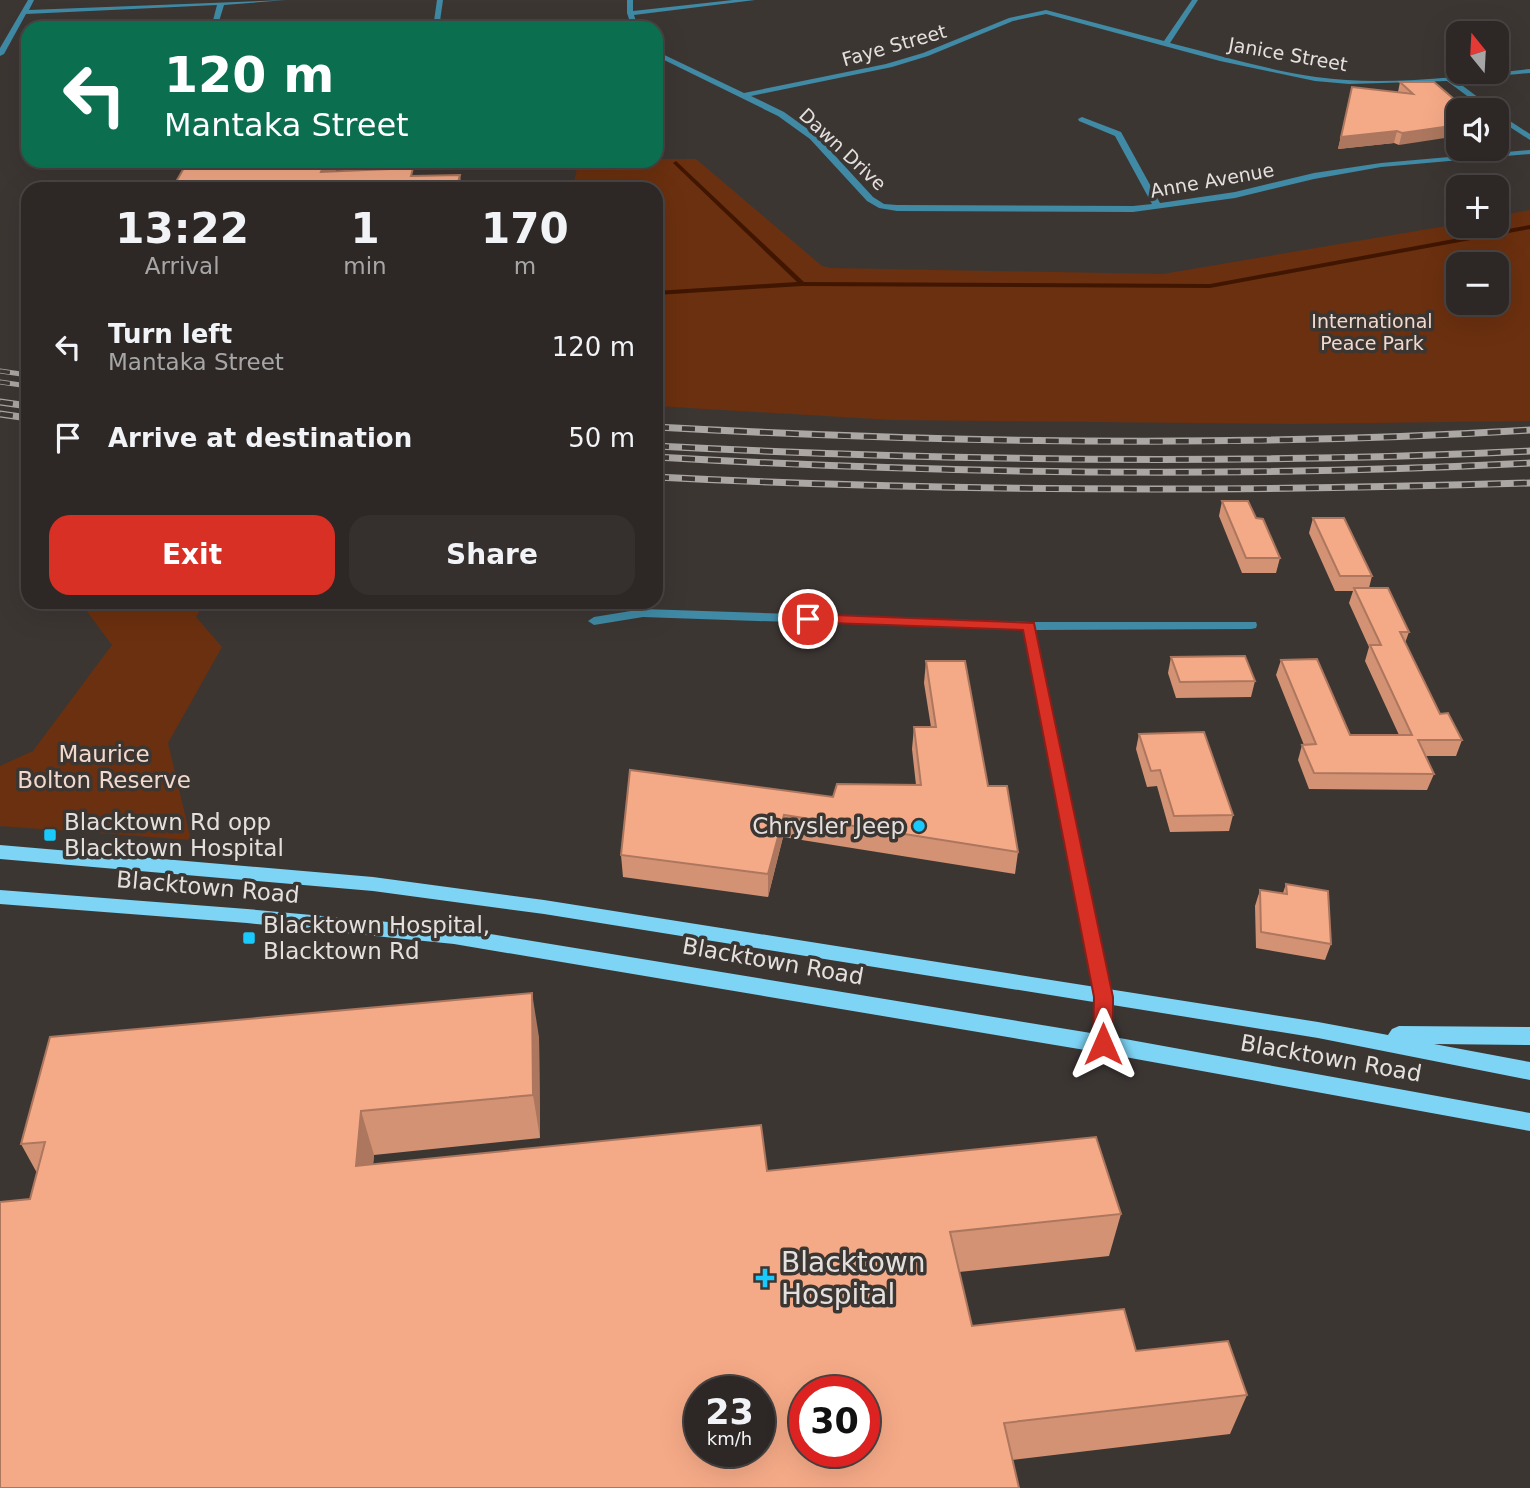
<!DOCTYPE html>
<html lang="en">
<head>
<meta charset="utf-8">
<style>
	body { margin:0; font-family:"DejaVu Sans",sans-serif; background:#35302e; color:#f1f3f6; height:100vh; display:flex; flex-direction:column; font-size:26px; white-space:nowrap }
	* { box-sizing:border-box; margin:0 }
	p { font-size:23px; color:#a7a6a7 }
	.icon { flex:none; width:38px; height:38px; fill:none; stroke:currentColor; stroke-width:2; stroke-linecap:round; stroke-linejoin:round }
	.map { position:relative; flex:1; overflow:hidden }
	.side { position:absolute; left:21px; top:182px; width:642px; height:427px; display:flex; flex-direction:column; background:#2d2826; border-radius:21px; box-shadow:0 7px 28px #0002,0 0 0 2px #484443 }
	.side>* { flex:none }
	.banner { position:absolute; left:21px; top:21px; width:642px; height:147px; border-radius:21px; box-shadow:0 7px 28px #0002,0 0 0 2px #484443; background:#0b6e4f; color:#fff; overflow:hidden }
	.needle { width:46px; rotate:342deg }
	.tools { position:absolute; left:1446px; top:21px; display:grid; gap:14px }
	.tools a { display:grid; place-items:center; width:63px; height:63px; border-radius:14px; background:#2d2826; box-shadow:0 7px 28px #0002,0 0 0 2px #484443; font-size:35px }
	.speed { position:absolute; left:684px; top:1376px; display:flex; gap:14px; font-size:35px; font-weight:700; text-align:center }
	.speed>* { display:grid; place-content:center; width:91px; height:91px; border-radius:50%; background:#2d2826; box-shadow:0 7px 28px #0002,0 0 0 2px #484443; line-height:1 }
	.speed small { font-size:18px; font-weight:400 }
	.speed .limit { border:10px solid #d22; background:#fff; color:#111 }
	.pin { position:absolute; display:grid; place-items:center; width:60px; height:60px; color:#fff; margin:-30px; border:4px solid #fff; border-radius:50%; box-shadow:0 2px 7px #0007 }
	.me { position:absolute; width:77px; margin:-38px; rotate:0deg; stroke-linejoin:round; filter:drop-shadow(0 0 5px #0008) }
	.turn { display:flex; align-items:center; gap:24px; height:147px; padding:0 28px; font-size:32px }
	.turn .icon { width:91px; height:91px; stroke-width:2.5 }
	.turn b { display:block; font-size:49px; line-height:60px }
	.eta { display:flex; justify-content:space-evenly; align-items:center; height:119px; text-align:center }
	.eta b { font-size:42px; font-weight:800; line-height:49px }
	.button { display:flex; gap:14px; margin-top:auto; padding:14px 28px }
	.button a { flex:1; height:80px; border-radius:21px; background:#d93025; color:#fff; font-size:28px; font-weight:800; line-height:80px; text-align:center }
	.button a+a { background:#35302e; color:#f1f3f6 }
	ul { padding:0; list-style:none }
	li { display:flex; align-items:center; gap:21px; height:91px; padding:0 28px }
	li div { flex:1 }
	li b { display:block; font-size:26px }
	li em { font-style:normal }
	.map>svg:first-child { display:block }
	.green { fill:#6b300f; fill-rule:evenodd }
	.lines { fill:none; stroke-linecap:round; stroke-linejoin:round }
	.stream { fill:#411600; fill-rule:evenodd }
	.street { fill:#408aa5; fill-rule:evenodd }
	.primary { fill:#7ed4f5; fill-rule:evenodd }
	.rail-far1-casing { stroke:#aba7a4; stroke-width:5 }
	.rail-casing { stroke:#aba7a4; stroke-width:7 }
	.rail-far1 { stroke:#3c3633; stroke-width:3.5; stroke-dasharray:10; stroke-linecap:butt }
	.rail { stroke:#3c3633; stroke-width:4.5; stroke-dasharray:13; stroke-linecap:butt }
	.wall { fill:#d39274 }
	.shaded-wall { fill:#ac775e }
	.building { fill:#f5aa87; stroke:#ac775e; stroke-width:2; fill-rule:evenodd }
	.route { fill:#d93025; stroke:#8d1f18; stroke-width:2 }
	.poi-dot { fill:#1acafc; stroke:#3c3633; stroke-width:2.5 }
	.labels { text-anchor:middle; stroke-width:7; stroke-linejoin:round; paint-order:stroke }
	.far-street-label { font-size:19px; fill:#e4e0de; stroke:#3c3633 }
	.far-park-label { font-size:19px; fill:#f2d9ce; stroke:#3c3633 }
	.park-label { font-size:23px; fill:#f2d9ce; stroke:#3c3633 }
	.poi-label { font-size:23px; fill:#e4e0de; stroke:#3c3633; text-anchor:start }
	.street-label { font-size:23px; fill:#e4e0de; stroke:#3c3633 }
	.near-poi-label { font-size:28px; fill:#e4e0de; stroke:#3c3633; text-anchor:start }
</style>
</head>
<body>
<div class="map">
<svg width="1530" height="1488" viewBox="0 0 1530 1488">
	<rect width="100%" height="100%" fill="#3c3633"/>
	<g class="green">
		<path d="M656 159H696L822 266 831 268 1163 274 1458 224V226H1496V216L1530 210V421L1294 424 892 420 656 406V189H559V185H573L579 161ZM1496 264V303H1458V264Z"/>
		<path d="M80 602H205L196 617 222 647 168 743 191 840 0 826V766L33 751 112 645Z"/>
	</g>
	<g class="lines">
		<path class="stream" d="M676 161 804 282 1210 284 1530 225V229L1210 288 802 286 656 295V291L797 282 674 164 673 163Z"/>
		<g class="street">
			<path d="M28 0H34L29 10 286 0 224 5 217 28H211L217 5 26 14 4 54 0 56V48Z"/>
			<path d="M437 0H443L439 28H433Z"/>
			<path d="M627 0H633V11L733 0H755L634 15 638 28H632L627 13Z"/>
			<path d="M1192 0H1198L1170 43C1218 55 1267 70 1316 77 1386 87 1460 76 1530 69V73L1455 80 1495 110H1486L1447 81 1349 84 1315 81 1220 61 1046 14 1013 21 928 56 892 67 751 96 784 112 816 135 873 197 884 204 897 205 1133 206 1152 204 1115 136 1079 121 1078 119 1082 117 1121 132 1160 203 1235 192 1314 173 1381 163 1530 150V154L1381 167 1314 179 1235 198 1133 212 897 211 879 208 867 201 810 139 778 116 656 56V51L744 93 886 64 923 53 1009 18 1046 10 1164 41Z"/>
			<path d="M1496 112 1530 134V140L1496 118Z"/>
			<path d="M643 609 1029 622H1256L1257 625 1256 628 1251 629 1036 630 1111 997V1044L1109 1049 1103 1051 1097 1049 1095 1044V997L1023 630 643 617 594 625 588 621 594 617Z"/>
		</g>
		<g class="primary">
			<path d="M0 845 373 877 544 900 1318 1022 1388 1035 1392 1029 1399 1026 1530 1027V1045L1434 1044 1530 1062V1080L1318 1038 544 914 373 891 0 859Z"/>
			<path d="M0 890 247 909 454 928 1103 1035 1530 1113V1131L1103 1053 454 944 247 923 0 904Z"/>
		</g>
		<g class="rail-far1-casing">
			<g id="rail-far1">
				<path d="M0 371 28 375"/>
				<path d="M0 382 28 386"/>
			</g>
		</g>
		<g class="rail-casing">
			<g id="rail">
				<path d="M0 402 28 406"/>
				<path d="M0 414 28 418"/>
				<path d="M656 427C947 443 1239 448 1530 430"/>
				<path d="M656 446C948 461 1238 465 1530 451"/>
				<path d="M656 457C947 474 1239 478 1530 463"/>
				<path d="M656 477C947 492 1238 492 1530 483"/>
			</g>
		</g>
		<use href="#rail-far1" class="rail-far1"/>
		<use href="#rail" class="rail"/>
	</g>
	<g class="wall">
		<path d="M1400 82H1434L1399 145 1394 143 1338 149 1352 87 1398 92Z"/>
		<path d="M1222 501 1280 558 1276 573H1242L1219 516Z"/>
		<path d="M1313 518 1372 576 1369 588 1409 632 1405 643 1440 714 1462 740 1456 756H1425L1434 774 1427 790 1309 789 1298 760 1302 745H1304L1276 675 1281 660 1350 735H1399L1365 661 1369 647 1349 603 1353 591H1335L1309 533Z"/>
		<path d="M1171 657 1255 681 1251 697 1176 698 1168 673Z"/>
		<path d="M926 661 988 786 1018 852 1015 874 783 837 768 897 623 877 621 855 833 797 916 785 912 749 914 727H931L924 683Z"/>
		<path d="M1139 734 1233 815 1229 831 1170 832 1157 786 1147 787 1136 749Z"/>
		<path d="M1286 884 1331 944 1325 960 1256 948 1255 906 1260 890 1283 893Z"/>
		<path d="M539 1037 540 1138 374 1155 373 1164 767 1171 1121 1214 1109 1256 959 1272 972 1326 1136 1351 1247 1395 1230 1434 1012 1460 30 1199 37 1173 21 1144Z"/>
	</g>
	<g class="shaded-wall">
		<path d="M1458 125V136L1399 145 1402 133Z"/>
		<path d="M1397 131 1394 143 1338 149 1341 137Z"/>
		<path d="M326 161H336L337 168 328 189 321 172Z"/>
		<path d="M460 175 462 189H456Z"/>
		<path d="M784 815 783 837 768 897V874Z"/>
		<path d="M532 993 539 1037 540 1138 533 1095Z"/>
		<path d="M361 1111 374 1155 369 1209 356 1166Z"/>
	</g>
	<g class="building">
		<path d="M1400 82H1434L1454 99H1460L1476 110H1458V125L1402 133 1397 131 1341 137 1352 87 1413 94Z"/>
		<path d="M188 161H326L321 172 413 168 411 176 460 175 456 189H162L163 187H173Z"/>
		<path d="M1222 501H1248L1256 518 1263 519 1280 558H1246Z"/>
		<path d="M1313 518H1344L1372 576H1340Z"/>
		<path d="M1354 588H1388L1409 632H1400L1440 714 1448 713 1462 740H1418L1434 774 1314 773 1302 745 1316 744 1281 660 1317 659 1350 735H1412L1370 645H1381Z"/>
		<path d="M1245 656 1255 681 1180 682 1171 657Z"/>
		<path d="M926 661H965L988 786H1007L1018 852 784 815 768 874 621 855 630 770 833 797 837 784 921 785 914 727H936Z"/>
		<path d="M1204 732 1233 815 1174 816 1160 770 1151 771 1139 734Z"/>
		<path d="M1286 884 1328 891 1331 944 1261 932 1260 890 1287 894Z"/>
		<path d="M532 993 533 1095 361 1111 356 1166 761 1125 767 1171 1096 1137 1121 1214 950 1232 972 1326 1124 1309 1136 1351 1228 1341 1247 1395 1004 1423 1019 1488H0V1202L30 1199 45 1142 21 1144 50 1037ZM700 1391H760V1451H700ZM805 1391H864V1451H805Z"/>
	</g>
	<path class="route" d="M808 614 1034 623 1113 997V1044L1110 1049 1103 1052 1096 1049 1093 1044 1094 997 1023 630 803 622 801 619 803 616Z"/>
	<g class="poi-dot">
		<circle cx="919" cy="826" r="7"/>
		<rect x="43" y="828" width="14" height="14" rx="3.5"/>
		<rect x="242" y="931" width="14" height="14" rx="3.5"/>
		<path d="M761.5 1267.5h7v7h7v7h-7v7h-7v-7h-7v-7h7z"/>
	</g>
	<g class="labels">
		<g class="far-street-label">
			<text transform="translate(894 45) rotate(-16)" y="7">Faye Street</text>
			<text transform="translate(1288 54) rotate(10)" y="7">Janice Street</text>
			<text transform="translate(843 149) rotate(43)" y="7">Dawn Drive</text>
			<text transform="translate(1212 180) rotate(-10)" y="7">Anne Avenue</text>
		</g>
		<g class="far-park-label">
			<text x="1372" y="328">International<tspan x="1372" dy="22">Peace Park</tspan></text>
		</g>
		<g class="park-label">
			<text x="104" y="762">Maurice<tspan x="104" dy="26">Bolton Reserve</tspan></text>
		</g>
		<g class="poi-label">
			<text x="64" y="830">Blacktown Rd opp<tspan x="64" dy="26">Blacktown Hospital</tspan></text>
			<text x="905" y="834" text-anchor="end">Chrysler Jeep</text>
			<text x="263" y="933">Blacktown Hospital,<tspan x="263" dy="26">Blacktown Rd</tspan></text>
		</g>
		<g class="street-label">
			<text transform="translate(208 887) rotate(5)" y="8">Blacktown Road</text>
			<text transform="translate(773 961) rotate(10)" y="8">Blacktown Road</text>
			<text transform="translate(1331 1058) rotate(10)" y="8">Blacktown Road</text>
		</g>
		<g class="near-poi-label">
			<text x="781" y="1272">Blacktown<tspan x="781" dy="32">Hospital</tspan></text>
		</g>
	</g>
</svg>
<div class="tools">
<a><svg class="needle" viewBox="-14 -14 28 28"><path d="M0-13l5 13h-10z" fill="#e53935"/><path d="M0 13l5-13h-10z" fill="#a7a6a7"/></svg></a>
<a><svg class="icon" aria-label="sound" viewBox="0 0 24 24"><path d="M4 9h4l5-4v14l-5-4H4zM17 9q2 3 0 6"/></svg></a>
<a>+</a>
<a>−</a>
</div>
<div class="speed"><div>23<small>km/h</small></div><div class="limit">30</div></div>
<div class="pin" style="left:808px;top:619px;background:#d93025"><svg class="icon" aria-label="arrive" viewBox="0 0 24 24"><path d="M6 21V4h12l-3 4 3 4H6"/></svg></div>
<svg class="me" style="left:1103px;top:1044px" viewBox="-20 -20 40 40"><path d="M0-17L14 15 0 8-14 15z" fill="#d93025" stroke="#fff" stroke-width="4"/></svg>
<div class="banner">
<div class="turn"><svg class="icon" aria-label="left" viewBox="0 0 24 24"><path d="M17 20v-9H6M10 6l-5 5 5 5"/></svg><div><b>120 m</b>Mantaka Street</div></div>
</div>
<section class="side">
<div class="eta">
<div><b>13:22</b><p>Arrival</p></div>
<div><b>1</b><p>min</p></div>
<div><b>170</b><p>m</p></div>
</div>
<ul>
<li><svg class="icon" aria-label="left" viewBox="0 0 24 24"><path d="M17 20v-9H6M10 6l-5 5 5 5"/></svg><div><b>Turn left</b><p>Mantaka Street</p></div><em>120 m</em></li>
<li><svg class="icon" aria-label="arrive" viewBox="0 0 24 24"><path d="M6 21V4h12l-3 4 3 4H6"/></svg><div><b>Arrive at destination</b></div><em>50 m</em></li>
</ul>
<div class="button"><a>Exit</a><a>Share</a></div>
</section>
</div>
</body>
</html>
